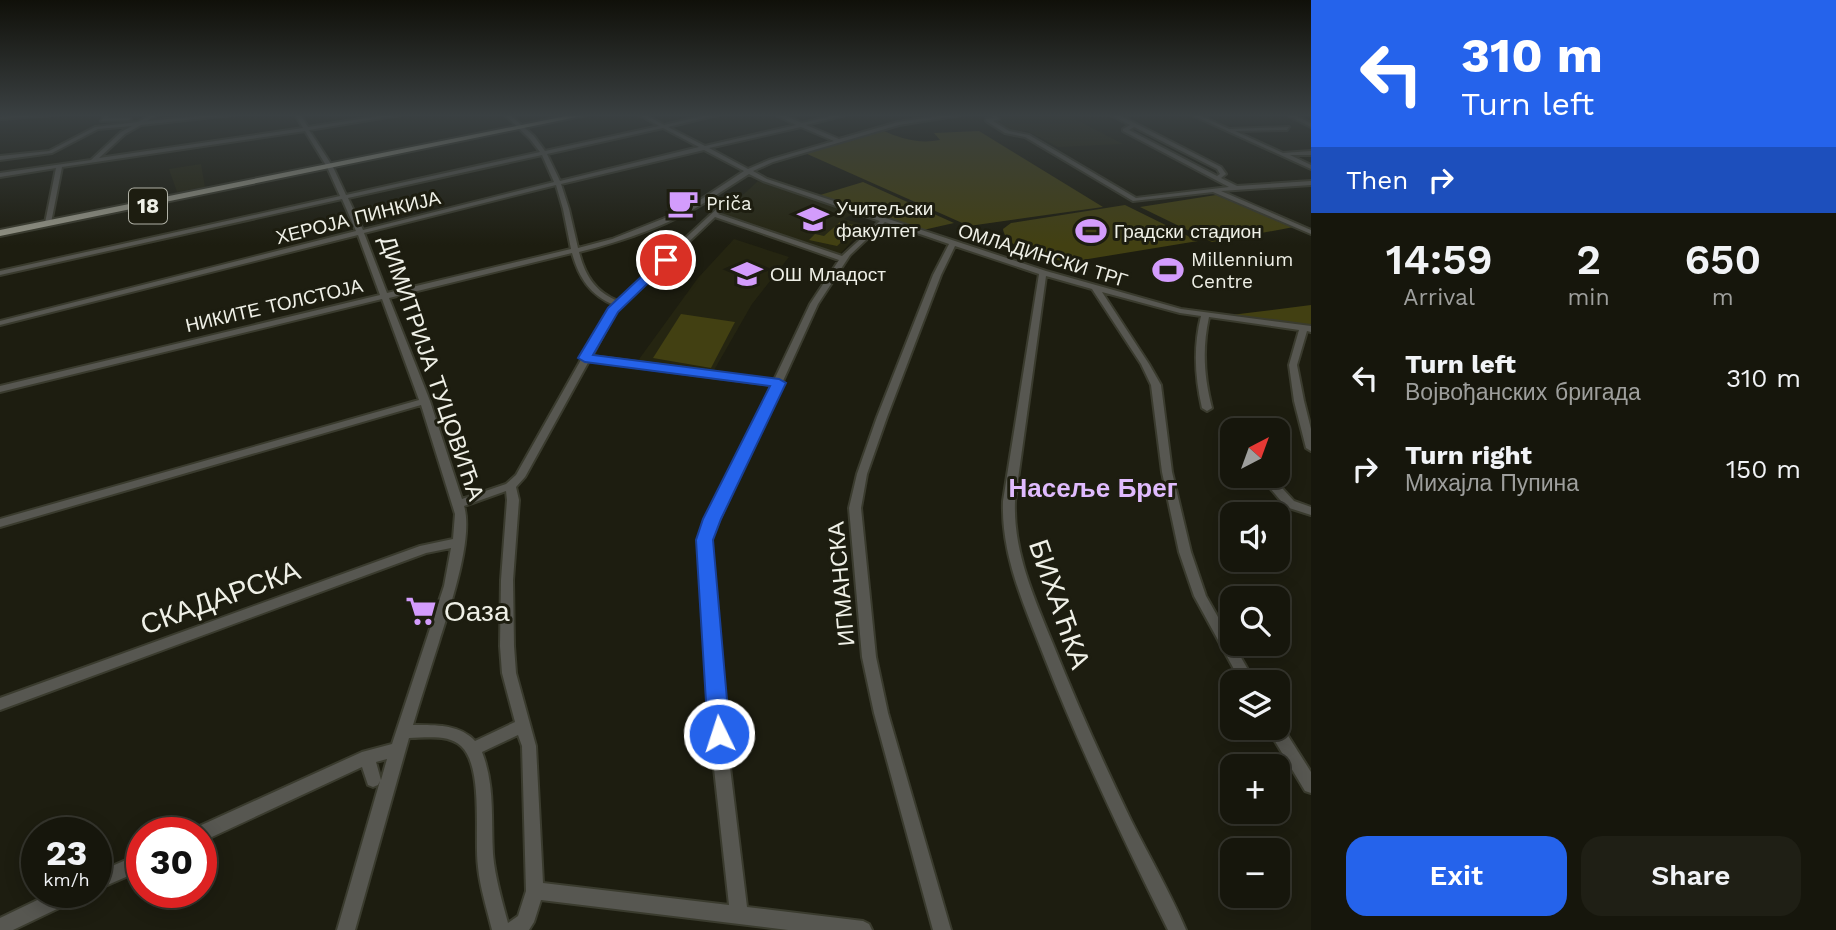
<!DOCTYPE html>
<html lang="en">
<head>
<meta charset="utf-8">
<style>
	body { margin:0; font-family:"Work Sans",sans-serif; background:#1f1f15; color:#f1f3f6; height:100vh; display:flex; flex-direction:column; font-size:26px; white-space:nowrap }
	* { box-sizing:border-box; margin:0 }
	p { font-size:23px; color:#9e9f9d }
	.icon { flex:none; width:38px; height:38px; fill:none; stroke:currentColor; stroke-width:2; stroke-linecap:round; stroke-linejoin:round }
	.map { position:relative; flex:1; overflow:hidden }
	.drawer { display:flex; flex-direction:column; background:#16160c; width:525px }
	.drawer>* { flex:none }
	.top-card { background:#2563eb; color:#fff; overflow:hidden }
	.needle { width:46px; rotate:41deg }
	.tools { position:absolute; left:1220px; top:418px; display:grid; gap:14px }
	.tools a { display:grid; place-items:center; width:70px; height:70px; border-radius:14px; background:#16160c; box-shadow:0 4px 18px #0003,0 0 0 2px #35352d; font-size:35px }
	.speed { position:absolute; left:21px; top:817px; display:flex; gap:14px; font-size:35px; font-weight:700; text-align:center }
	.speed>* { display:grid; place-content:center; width:91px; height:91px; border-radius:50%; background:#16160c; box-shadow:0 4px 18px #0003,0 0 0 2px #35352d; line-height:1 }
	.speed small { font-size:18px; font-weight:400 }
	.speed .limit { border:10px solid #d22; background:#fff; color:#111 }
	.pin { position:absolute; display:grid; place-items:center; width:60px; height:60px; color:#fff; margin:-30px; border:4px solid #fff; border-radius:50%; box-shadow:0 2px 7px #0007 }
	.me { position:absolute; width:77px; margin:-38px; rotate:356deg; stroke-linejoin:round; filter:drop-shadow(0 0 5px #0008) }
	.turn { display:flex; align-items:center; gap:24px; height:147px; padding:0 35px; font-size:32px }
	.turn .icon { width:91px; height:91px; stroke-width:2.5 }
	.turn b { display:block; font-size:49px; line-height:60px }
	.then { display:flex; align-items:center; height:66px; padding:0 35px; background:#0003; gap:14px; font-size:26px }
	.eta { display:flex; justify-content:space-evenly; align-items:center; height:119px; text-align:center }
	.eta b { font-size:42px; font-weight:600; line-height:49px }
	.primary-button { display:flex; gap:14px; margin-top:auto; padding:14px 35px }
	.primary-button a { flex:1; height:80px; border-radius:21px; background:#2563eb; color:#fff; font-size:28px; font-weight:600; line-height:80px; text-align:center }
	.primary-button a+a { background:#1f1f15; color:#f1f3f6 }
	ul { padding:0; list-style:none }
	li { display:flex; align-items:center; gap:21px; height:91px; padding:0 35px }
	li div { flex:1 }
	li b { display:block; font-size:26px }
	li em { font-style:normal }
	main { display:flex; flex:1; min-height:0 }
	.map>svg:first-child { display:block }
	.built { fill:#252511 }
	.green { fill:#424012 }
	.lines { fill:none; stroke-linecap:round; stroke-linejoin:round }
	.minor-casing { stroke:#3a3b2e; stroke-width:4 }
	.major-casing { stroke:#3a3b2e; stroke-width:4 }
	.minor { fill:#575751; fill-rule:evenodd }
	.major { fill:#939385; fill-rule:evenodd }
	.route { fill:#2563eb; stroke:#184099; stroke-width:2 }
	.labels { text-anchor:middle; stroke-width:6; stroke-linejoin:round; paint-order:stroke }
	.far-poi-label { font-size:19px; fill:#eff0e7; stroke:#1d1d10; text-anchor:start }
	.far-street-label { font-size:19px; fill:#eff0e7; stroke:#1d1d10 }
	.shield { fill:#1d1d10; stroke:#b0b1a6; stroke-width:2 }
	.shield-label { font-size:21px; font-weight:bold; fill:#eff0e7 }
	.street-label { font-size:23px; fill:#eff0e7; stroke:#1d1d10 }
	.quarter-label { font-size:26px; font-weight:bold; fill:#e0bbfe; stroke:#1d1d10 }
	.near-street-label { font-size:28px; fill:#eff0e7; stroke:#1d1d10 }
	.near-poi-label { font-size:28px; fill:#eff0e7; stroke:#1d1d10; text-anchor:start }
</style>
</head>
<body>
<main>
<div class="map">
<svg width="1311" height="930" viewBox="0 0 1311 930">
	<rect width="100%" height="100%" fill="#1d1d10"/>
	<g class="built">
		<path d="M1062 114 1071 117 1123 144 1058 147 1027 131 1010 132 980 116Z"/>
		<path d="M201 164 205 187 177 192 169 169Z"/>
		<path d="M758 181 854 213 844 219 867 225 839 255 721 215Z"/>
		<path d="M734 239 789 257 752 304 713 372 637 362 698 278Z"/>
	</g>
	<g class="green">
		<path d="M882 130C901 139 919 144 940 140L934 133 979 131 1103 207 969 226 805 153Z"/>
		<path d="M863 182 954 223 923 230 820 195Z"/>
		<path d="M1216 195 1294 227 1212 242 1140 207Z"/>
		<path d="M1125 205 1198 241 1070 262C1052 260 1006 251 1003 229L1011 223Z"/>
		<path d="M840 222 859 226 837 246 809 240 815 234 824 236Z"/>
		<path d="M1311 305V326L1231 315Z"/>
		<path d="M681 314 735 322 711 368 653 358Z"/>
	</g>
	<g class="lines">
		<g class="minor-casing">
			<g id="minor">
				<path d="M34 114H65L0 119V117Z"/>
				<path d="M106 114H111L107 118H129L131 119 129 120 101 121Z"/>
				<path d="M153 114H159L147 121 219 114H240L141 125 125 134 99 158 303 128 295 114H300L308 127 392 114H406L309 130 333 167 346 195 540 152 530 139 504 114H509L534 136 545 151 659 126 638 114H644L664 125 711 114H721L668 127 705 146 796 125 774 114H781L802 123 839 114H849L806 125 839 139 898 122 952 114H967L899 125 773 162 753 171 767 179 1046 271 1181 309 1311 326V332L1307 331 1297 365 1304 401 1311 429V451L1306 448 1294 401 1289 365 1299 330 1209 317C1202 349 1204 377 1212 408L1207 411 1202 408C1195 377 1193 348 1201 316L1180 313 1102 292 1149 364 1161 385 1172 472 1191 552 1206 596 1255 682H1241L1194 596 1179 552 1162 472 1151 385 1141 364 1092 289 1046 276 1015 501C1013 552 1034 597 1053 644 1077 704 1103 762 1131 820 1149 856 1170 892 1186 930H1168C1124 841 1081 751 1045 659 1025 607 1001 557 1003 501L1039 274 955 246 941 275 887 417 867 474 861 508 876 657 888 713 951 930H933L874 713 862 657 849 508 857 474 877 417 933 275 949 244 885 222 850 255 818 304 783 381 784 383 781 385 710 540 729 759 747 907 863 921 869 924 872 930H788L541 900 534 922 529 930H492C487 909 480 888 478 867 474 837 484 767 461 746 448 734 425 738 409 738L355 930H337L380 781 378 785 373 787 368 785 362 767 201 842V833H193L195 828 362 752 392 744 444 586 451 548 426 553 0 710V698L420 546 453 539 455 514 421 405 0 527V519L419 400 382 299 0 392V386L380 295 358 235 0 325V321L356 231 342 199 0 275V271L340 196 327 167 305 131 62 167 51 223 48 225 45 223 56 168 0 177V173L91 160 121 132 132 126 98 129 52 153 0 160V156L49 151 95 127 138 122ZM801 127 834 141 769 160 748 169 709 148ZM663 128 699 147 560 181 547 154ZM704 150 744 171 685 210 612 239 578 248 569 209 561 184ZM542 155 554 182 363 230 348 198ZM749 174 763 181 880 221 842 256 718 214 729 203 713 197ZM556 185 563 209 571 249 387 293 364 233ZM709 200 722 204 618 301C595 292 585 275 579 252 624 241 670 225 709 200ZM715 217 839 260 810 304 774 380 592 356 616 311ZM572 253C579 278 590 295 614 305L609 310 516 475 506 484 462 499 430 401 389 298ZM589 361 772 385 698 540 713 759 729 905 543 883 536 746 516 673 514 646 513 580 519 500 516 487 525 477ZM506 491 507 500 501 580 500 646 502 673 515 722 475 741C460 724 434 725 413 725 421 698 430 670 439 642 449 610 474 538 464 506ZM518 735 522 746 526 891 518 916 508 923C502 900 495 878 493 854 491 819 495 785 482 752ZM387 759 381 780 376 762Z"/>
				<path d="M989 114H994L999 119 993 121 1009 131 1029 135 1136 198 1229 187 1123 131V129L1130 125 1111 115 1064 114H1163L1119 115 1221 167 1226 174 1221 178 1237 186 1311 181V185L1221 191 1311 230V234L1213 192 1133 201 1025 137 1005 133 986 121V119L993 118ZM1134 127 1217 169 1220 174 1217 176 1129 130Z"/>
				<path d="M1190 114H1197L1229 129 1289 127 1287 130 1235 131 1283 153 1311 151V155H1290L1311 165V169Z"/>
				<path d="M1285 114H1292L1311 123V127Z"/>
				<path d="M1260 476H1271L1294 501 1311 507V515L1286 507Z"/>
				<path d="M1278 722 1280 723 1311 772V793L1305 791 1270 733 1268 728H1278Z"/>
				<path d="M142 853V870L96 890V873Z"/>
				<path d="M54 892H82L80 898 13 930H0V918Z"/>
			</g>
		</g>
		<g class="major-casing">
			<path id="major" d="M576 114H591L0 236V230Z"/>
		</g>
		<use href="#minor" class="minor"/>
		<use href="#major" class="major"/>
	</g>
	<linearGradient id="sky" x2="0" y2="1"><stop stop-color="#101009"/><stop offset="0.47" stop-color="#3a4042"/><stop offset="1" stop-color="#3a4042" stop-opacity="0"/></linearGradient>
	<rect width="1311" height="245" fill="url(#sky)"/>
	<path class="route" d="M662 257 672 260 618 312 593 355 779 379 786 383 721 519 713 540 730 734 727 741 719 744 711 741 708 734 696 540 703 519 770 386 585 362 578 358 608 308Z"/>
	<defs>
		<g id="cafe-bare" transform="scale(2.415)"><path d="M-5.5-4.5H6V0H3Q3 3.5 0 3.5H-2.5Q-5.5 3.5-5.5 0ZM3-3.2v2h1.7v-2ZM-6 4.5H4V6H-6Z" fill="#d39cfc" stroke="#1d1d10" stroke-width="2.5" paint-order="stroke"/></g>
		<g id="university-bare" transform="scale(2.415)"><path d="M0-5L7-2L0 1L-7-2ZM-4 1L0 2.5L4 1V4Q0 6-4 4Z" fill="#d39cfc" stroke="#1d1d10" stroke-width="2.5" paint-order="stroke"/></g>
		<g id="stadium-bare" transform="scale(2.415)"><path d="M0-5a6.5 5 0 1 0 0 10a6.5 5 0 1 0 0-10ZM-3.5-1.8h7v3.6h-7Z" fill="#d39cfc" stroke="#1d1d10" stroke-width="2.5" paint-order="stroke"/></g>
		<g id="school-bare" transform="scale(2.415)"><path d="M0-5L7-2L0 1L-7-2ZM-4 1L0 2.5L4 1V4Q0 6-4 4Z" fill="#d39cfc" stroke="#1d1d10" stroke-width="2.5" paint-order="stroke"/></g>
		<g id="supermarket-bare" transform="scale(2.415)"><path d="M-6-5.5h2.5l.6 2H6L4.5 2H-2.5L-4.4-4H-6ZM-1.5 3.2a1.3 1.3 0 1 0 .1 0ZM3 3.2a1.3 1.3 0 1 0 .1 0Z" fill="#d39cfc" stroke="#1d1d10" stroke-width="2.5" paint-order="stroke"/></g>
	</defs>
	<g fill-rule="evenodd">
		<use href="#cafe-bare" x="683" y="203"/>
		<use href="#university-bare" x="813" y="219"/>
		<use href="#stadium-bare" x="1091" y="231"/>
		<use href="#stadium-bare" x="1168" y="270"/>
		<use href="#school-bare" x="747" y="274"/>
		<use href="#supermarket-bare" x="421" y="611"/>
	</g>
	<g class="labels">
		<g class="far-poi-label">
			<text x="706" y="210">Priča</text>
			<text x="836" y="215">Учитељски<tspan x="836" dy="22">факултет</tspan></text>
			<text x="1114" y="238">Градски стадион</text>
			<text x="1191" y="266">Millennium<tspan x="1191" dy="22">Centre</tspan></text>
			<text x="770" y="281">ОШ Младост</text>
		</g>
		<g class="far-street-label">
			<text transform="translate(358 217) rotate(-14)" y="7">ХЕРОЈА ПИНКИЈА</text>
			<text transform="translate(1043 255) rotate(17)" y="7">ОМЛАДИНСКИ ТРГ</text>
			<text transform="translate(274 305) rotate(-13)" y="7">НИКИТЕ ТОЛСТОЈА</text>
		</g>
		<rect class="shield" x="129" y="188.5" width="38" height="35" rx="5"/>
		<g class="shield-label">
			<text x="148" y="213">18</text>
		</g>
		<g class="street-label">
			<text transform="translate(432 368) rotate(71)" y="8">ДИМИТРИЈА ТУЦОВИЋА</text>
			<text transform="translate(841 584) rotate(-95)" y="8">ИГМАНСКА</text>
		</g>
		<g class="quarter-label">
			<text x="1093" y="497">Насеље Брег</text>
		</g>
		<g class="near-street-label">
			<text transform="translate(220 597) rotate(-20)" y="10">СКАДАРСКА</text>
			<text transform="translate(1060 604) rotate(71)" y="10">БИХАЋКА</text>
		</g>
		<g class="near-poi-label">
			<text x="444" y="621">Оаза</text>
		</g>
	</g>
</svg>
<div class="tools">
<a><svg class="needle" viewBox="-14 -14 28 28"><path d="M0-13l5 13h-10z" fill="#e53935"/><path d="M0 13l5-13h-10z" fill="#9e9f9d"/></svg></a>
<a><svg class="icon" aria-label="sound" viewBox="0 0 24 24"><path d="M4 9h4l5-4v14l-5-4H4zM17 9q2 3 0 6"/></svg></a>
<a><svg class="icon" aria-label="search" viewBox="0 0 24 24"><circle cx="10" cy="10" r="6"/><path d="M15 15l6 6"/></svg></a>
<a><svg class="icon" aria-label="layers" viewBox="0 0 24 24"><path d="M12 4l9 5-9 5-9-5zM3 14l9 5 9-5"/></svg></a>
<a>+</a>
<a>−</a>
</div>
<div class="speed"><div>23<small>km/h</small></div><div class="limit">30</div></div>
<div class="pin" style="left:666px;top:260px;background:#d93025"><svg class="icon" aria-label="arrive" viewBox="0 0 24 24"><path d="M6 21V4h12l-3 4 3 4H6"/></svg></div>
<svg class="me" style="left:719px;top:734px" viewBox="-20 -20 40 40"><circle r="17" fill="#2563eb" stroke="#fff" stroke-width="3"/><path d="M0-11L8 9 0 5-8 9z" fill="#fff"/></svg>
</div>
<section class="drawer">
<div class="top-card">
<div class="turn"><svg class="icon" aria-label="left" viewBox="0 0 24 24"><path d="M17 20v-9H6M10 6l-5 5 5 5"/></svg><div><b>310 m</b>Turn left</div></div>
<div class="then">Then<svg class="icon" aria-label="right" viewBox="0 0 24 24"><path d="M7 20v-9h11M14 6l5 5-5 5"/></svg></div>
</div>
<div class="eta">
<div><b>14:59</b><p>Arrival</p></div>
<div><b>2</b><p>min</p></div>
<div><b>650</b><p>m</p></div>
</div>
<ul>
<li><svg class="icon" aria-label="left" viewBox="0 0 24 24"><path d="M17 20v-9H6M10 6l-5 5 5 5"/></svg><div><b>Turn left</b><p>Војвођанских бригада</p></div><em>310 m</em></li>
<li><svg class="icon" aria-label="right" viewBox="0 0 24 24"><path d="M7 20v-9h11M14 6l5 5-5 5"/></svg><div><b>Turn right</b><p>Михајла Пупина</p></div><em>150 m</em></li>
</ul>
<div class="primary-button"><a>Exit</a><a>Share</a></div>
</section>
</main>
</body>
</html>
